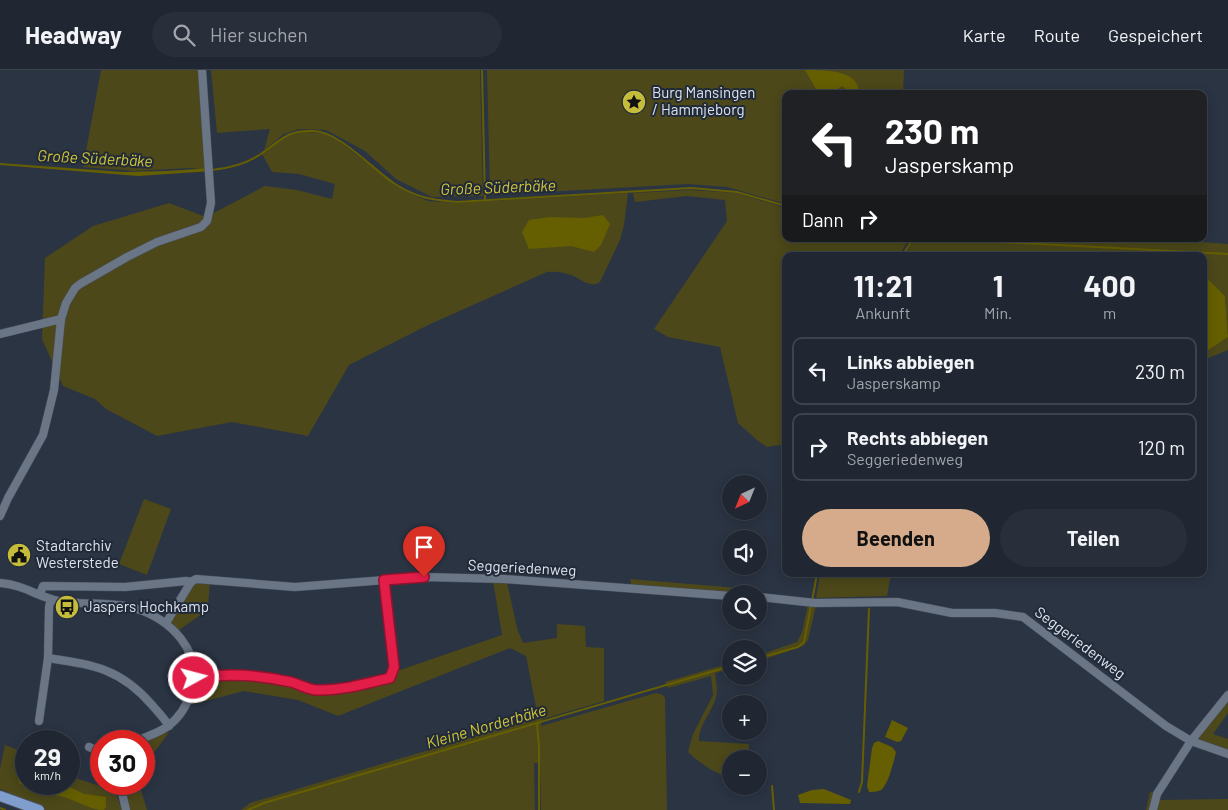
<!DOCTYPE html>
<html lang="de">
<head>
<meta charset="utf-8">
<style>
	body { margin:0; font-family:Barlow,sans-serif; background:#282f3a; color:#f1f3f6; height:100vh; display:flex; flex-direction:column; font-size:19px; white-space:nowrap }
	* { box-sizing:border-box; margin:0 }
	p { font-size:16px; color:#a2a5ac }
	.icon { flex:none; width:28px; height:28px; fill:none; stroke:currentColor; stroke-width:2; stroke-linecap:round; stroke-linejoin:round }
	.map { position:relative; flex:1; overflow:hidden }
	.details { position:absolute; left:782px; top:182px; width:425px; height:325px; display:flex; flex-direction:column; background:#202732; border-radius:10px; box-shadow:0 2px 12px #0003,0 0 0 1px #3d444d }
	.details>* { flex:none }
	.hud { position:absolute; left:782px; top:20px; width:425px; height:152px; border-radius:10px; box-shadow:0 2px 12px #0003,0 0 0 1px #3d444d; background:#202124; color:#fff; overflow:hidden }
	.needle { width:32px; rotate:223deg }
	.fabs { position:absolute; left:722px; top:405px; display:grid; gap:10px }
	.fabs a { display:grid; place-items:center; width:45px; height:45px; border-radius:50%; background:#202732; box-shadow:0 2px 12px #0003,0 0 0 1px #3d444d; font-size:25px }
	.speed { position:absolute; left:15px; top:660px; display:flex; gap:10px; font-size:25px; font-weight:700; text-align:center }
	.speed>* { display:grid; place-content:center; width:65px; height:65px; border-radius:50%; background:#202732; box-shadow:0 2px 12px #0003,0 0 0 1px #3d444d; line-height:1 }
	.speed small { font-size:12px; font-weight:400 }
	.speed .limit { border:8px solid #d22; background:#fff; color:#111 }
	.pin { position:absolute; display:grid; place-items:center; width:42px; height:42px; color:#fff; margin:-51px -21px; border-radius:50% 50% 50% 0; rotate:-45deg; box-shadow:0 0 5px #0007 }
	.pin .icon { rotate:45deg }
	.me { position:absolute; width:55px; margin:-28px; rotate:83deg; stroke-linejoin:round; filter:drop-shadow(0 0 4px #0008) }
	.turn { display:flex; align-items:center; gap:18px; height:105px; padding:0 20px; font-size:22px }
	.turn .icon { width:65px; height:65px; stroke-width:2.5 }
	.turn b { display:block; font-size:35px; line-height:42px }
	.then { display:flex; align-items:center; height:48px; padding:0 20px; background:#0003; gap:10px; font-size:19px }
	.eta { display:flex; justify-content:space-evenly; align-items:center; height:85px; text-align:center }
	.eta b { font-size:30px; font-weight:700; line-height:35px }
	.cta { display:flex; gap:10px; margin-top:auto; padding:10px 20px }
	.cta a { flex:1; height:58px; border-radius:30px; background:#d6ab8b; color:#111; font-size:20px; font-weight:700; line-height:58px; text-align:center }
	.cta a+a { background:#282f3a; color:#f1f3f6 }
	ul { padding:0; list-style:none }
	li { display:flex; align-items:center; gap:15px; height:68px; margin:0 10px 8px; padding:0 10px; border:2px solid #3d444d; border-radius:10px }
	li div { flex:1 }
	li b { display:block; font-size:19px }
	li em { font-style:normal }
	header { display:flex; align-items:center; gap:30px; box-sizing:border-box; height:70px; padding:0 25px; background:#202732; border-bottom:1px solid #3d444d }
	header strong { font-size:24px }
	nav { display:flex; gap:28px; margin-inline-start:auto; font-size:18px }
	.search { width:350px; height:45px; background:#282f3a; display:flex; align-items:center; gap:12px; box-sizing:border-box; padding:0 18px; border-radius:28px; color:#a2a5ac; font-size:19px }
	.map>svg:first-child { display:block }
	.green { fill:#4c481a }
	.water { fill:#665f01 }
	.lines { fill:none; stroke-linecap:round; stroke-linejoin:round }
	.stream { stroke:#665f01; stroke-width:2 }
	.minor-casing { stroke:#48505c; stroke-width:9 }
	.major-casing { stroke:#48505c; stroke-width:12 }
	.minor { stroke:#6a7586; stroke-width:8 }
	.major { stroke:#809ecd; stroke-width:10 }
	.route-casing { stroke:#92132f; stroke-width:12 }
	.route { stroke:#e11d48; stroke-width:9 }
	.labels { text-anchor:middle; stroke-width:4; stroke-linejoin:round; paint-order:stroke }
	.poi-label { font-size:15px; fill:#dde3ed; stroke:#212a39; text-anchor:start }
	.street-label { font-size:15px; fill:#dde3ed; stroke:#212a39 }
	.water-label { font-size:16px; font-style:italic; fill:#d1c636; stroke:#212a39 }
</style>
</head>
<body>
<header>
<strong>Headway</strong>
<div class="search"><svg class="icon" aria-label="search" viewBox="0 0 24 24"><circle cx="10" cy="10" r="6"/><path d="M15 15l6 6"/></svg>Hier suchen</div>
<nav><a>Karte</a><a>Route</a><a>Gespeichert</a></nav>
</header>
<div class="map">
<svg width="1228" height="740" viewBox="0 0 1228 740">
	<rect width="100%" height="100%" fill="#2b3443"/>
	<g class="green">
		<path d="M101 0H201L209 100 190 98 135 101 83 97Z"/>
		<path d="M211 0H480L483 126 432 127 396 109 365 81 326 60 299 59 284 64 264 80 270 59 217 63Z"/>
		<path d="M487 0H904L903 24H786V134L727 117 688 114 490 125Z"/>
		<path d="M300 61 326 64 339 71 395 115 411 124 428 131 456 133 628 123 624 155 620 170 600 212C590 219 580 208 571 205 563 202 555 201 547 202L428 255 349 295 308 366 232 352 157 366 106 339 95 329 63 316 42 269 45 188 93 156 169 133 206 147 265 116 297 120 332 129 335 114 299 104 272 102 262 84 286 66Z"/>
		<path d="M690 120 736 123 786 138V169H909L899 186H786V374L767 377 757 370 738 353 720 277 668 267 654 259 727 151 725 130 687 126 635 132 633 123Z"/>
		<path d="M914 169H1161L1228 174V280L1204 290V283L1228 267 1225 226 1208 209 1204 208V186H904Z"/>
		<path d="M144 429 171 439 147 505 119 494Z"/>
		<path d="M820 504H891L887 526 816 528Z"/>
		<path d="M630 509 738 518 736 524H734L632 517Z"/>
		<path d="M210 510 208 537 202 544 179 560 171 552 192 513Z"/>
		<path d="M493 511 507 512 517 558 523 573 557 568V554L585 556 586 577 604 578V631L543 649 541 656 656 623 663 625 665 628 667 740H541L540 693H534L535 740H241L250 733 530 650 537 642 526 586 510 578 338 646 298 630 244 621 190 635C192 629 194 618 198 614 218 593 292 621 318 621 345 622 371 614 397 606V601L502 565Z"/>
		<path d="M808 535 816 536 808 570 803 576 759 591V585L797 572 802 562Z"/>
		<path d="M731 593V599L715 603C716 611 718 620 716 627 712 642 698 656 699 671L749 674 748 687 749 689H731V708C716 704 699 693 688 682L693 664 713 625 711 606 668 618 665 612Z"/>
		<path d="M1226 630 1228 631V643L1213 664 1228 669V681L1195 670Z"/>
		<path d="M170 661 153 684 144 688V673Z"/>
		<path d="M5 675 26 683V714H69V706L115 721 122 740H44L6 727 8 722 0 719V699Z"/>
		<path d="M124 714H139L147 740H129Z"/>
		<path d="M1150 722 1161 723 1158 730 1228 729V740H1146Z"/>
	</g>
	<g class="water">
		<path d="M805 0C827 0 860 0 859 24H844L847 20 842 16 835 21 836 24H819Z"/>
		<path d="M0 93 123 102 167 101 212 98 213 101 138 106 0 95Z"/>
		<path d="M603 145 610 154 601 175 594 182 571 176 529 179 522 162 529 150 550 147 584 148Z"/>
		<path d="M1204 208 1208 209 1225 226 1228 267 1204 283Z"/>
		<path d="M892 650 908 658 901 671 897 672 885 667Z"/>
		<path d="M878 671 892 677 896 682C894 691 888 715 881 720 877 722 872 722 869 722L867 716 872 678 874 673Z"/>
		<path d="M22 701 26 702V714H64L84 724 106 727V737L104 740C91 740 79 732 67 728 50 723 33 723 19 713L18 709Z"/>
		<path d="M824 719 851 730 850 734 800 733 798 725 812 720Z"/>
	</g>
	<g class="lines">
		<g class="stream">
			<path d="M482 0 485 129"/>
			<path d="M212 100C231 98 250 93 265 81 283 68 289 60 313 61 339 61 372 99 395 114 417 128 432 130 457 132L691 118 737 122 786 136"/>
			<path d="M944 169 1228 184"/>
			<path d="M902 186 913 169"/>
			<path d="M812 531 817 504"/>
			<path d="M759 588 798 577 804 572 811 536"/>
			<path d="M537 653 539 677V740"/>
			<path d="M772 716 774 740"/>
			<path d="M859 722 862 712 869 539"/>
			<path d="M0 738 5 740"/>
			<path d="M248 740 264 733 731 596"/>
		</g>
		<g class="minor-casing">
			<g id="minor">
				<path d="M0 264 61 249"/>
				<path d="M0 446 8 428 43 365 54 320 61 249 66 233 75 218 80 214 127 187 157 172 201 157 207 151 211 133 202 0"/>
				<path d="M0 513C23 515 31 523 51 529 77 537 107 530 134 538 171 549 204 582 191 622 187 635 179 648 168 656 159 663 147 666 137 671"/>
				<path d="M40 524 43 516 125 517 186 511 191 512 196 509 295 517 424 507 504 509 731 526"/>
				<path d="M759 527 815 533 897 532 952 543H995L1023 547 1166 656 1191 671 1228 684"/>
				<path d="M166 553 191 512"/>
				<path d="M48 588C93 595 120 598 152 635 158 642 164 648 169 656"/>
				<path d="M194 608C226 603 260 605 291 612 299 615 308 620 317 620 342 621 366 613 390 608L394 597 385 510"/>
				<path d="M39 651 48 588 49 537 51 529"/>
				<path d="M89 677 101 682"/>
				<path d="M120 714 126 740"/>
				<path d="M1153 740 1157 724 1191 671 1228 625"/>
			</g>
		</g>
		<g class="major-casing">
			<path id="major" d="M0 726 39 740"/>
		</g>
		<use href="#minor" class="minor"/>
		<use href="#major" class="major"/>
	</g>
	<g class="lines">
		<g class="route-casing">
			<path id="route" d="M194 608C226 603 260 605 291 612 299 614 308 620 317 620 342 621 366 613 390 608L394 597 384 510 424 507"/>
		</g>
		<use href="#route" class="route"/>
	</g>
	<defs>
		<g id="sight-disc" transform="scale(1.25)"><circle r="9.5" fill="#c6bc3c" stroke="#212a39"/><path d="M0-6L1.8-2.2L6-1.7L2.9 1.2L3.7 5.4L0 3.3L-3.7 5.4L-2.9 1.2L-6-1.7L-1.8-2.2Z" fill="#111"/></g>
		<g id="civic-disc" transform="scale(1.25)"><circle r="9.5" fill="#c6bc3c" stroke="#212a39"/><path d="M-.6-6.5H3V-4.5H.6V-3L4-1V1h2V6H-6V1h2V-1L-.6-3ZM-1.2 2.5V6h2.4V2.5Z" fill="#111"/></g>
		<g id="bus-disc" transform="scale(1.25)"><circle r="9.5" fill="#c6bc3c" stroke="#212a39"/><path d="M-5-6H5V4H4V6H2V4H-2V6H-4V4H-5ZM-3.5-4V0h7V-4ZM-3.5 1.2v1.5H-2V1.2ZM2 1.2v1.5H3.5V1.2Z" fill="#111"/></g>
	</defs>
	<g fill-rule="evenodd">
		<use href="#sight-disc" x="634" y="32"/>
		<use href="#civic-disc" x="19" y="485"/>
		<use href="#bus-disc" x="67" y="537"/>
	</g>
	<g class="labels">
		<g class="poi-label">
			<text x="652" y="28">Burg Mansingen<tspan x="652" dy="17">/ Hammjeborg</tspan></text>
			<text x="36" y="481">Stadtarchiv<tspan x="36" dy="17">Westerstede</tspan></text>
			<text x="84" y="542">Jaspers Hochkamp</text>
		</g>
		<g class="street-label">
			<text transform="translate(522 498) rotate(3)" y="5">Seggeriedenweg</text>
			<text transform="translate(1080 573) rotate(37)" y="5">Seggeriedenweg</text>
		</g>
		<g class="water-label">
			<text transform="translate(95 88) rotate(3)" y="6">Große Süderbäke</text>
			<text transform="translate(498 117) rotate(-2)" y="6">Große Süderbäke</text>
			<text transform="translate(486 656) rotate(-16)" y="6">Kleine Norderbäke</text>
		</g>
	</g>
</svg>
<div class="fabs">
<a><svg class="needle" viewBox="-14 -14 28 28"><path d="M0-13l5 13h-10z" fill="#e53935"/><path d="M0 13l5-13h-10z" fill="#a2a5ac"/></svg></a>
<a><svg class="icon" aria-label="sound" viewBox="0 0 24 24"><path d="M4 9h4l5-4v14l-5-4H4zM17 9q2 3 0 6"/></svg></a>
<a><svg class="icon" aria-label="search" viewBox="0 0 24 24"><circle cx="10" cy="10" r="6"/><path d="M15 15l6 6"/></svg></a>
<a><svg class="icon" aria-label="layers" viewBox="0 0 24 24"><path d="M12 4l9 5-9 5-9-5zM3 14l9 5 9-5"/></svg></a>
<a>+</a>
<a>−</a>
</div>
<div class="speed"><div>29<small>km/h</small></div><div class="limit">30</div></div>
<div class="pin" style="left:424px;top:507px;background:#d93025"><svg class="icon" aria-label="arrive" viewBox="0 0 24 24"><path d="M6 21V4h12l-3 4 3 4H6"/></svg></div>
<svg class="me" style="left:194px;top:608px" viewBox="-20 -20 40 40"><circle r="17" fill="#e11d48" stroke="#fff" stroke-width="3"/><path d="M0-11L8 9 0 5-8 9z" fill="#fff"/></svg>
<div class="hud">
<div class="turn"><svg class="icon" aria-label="left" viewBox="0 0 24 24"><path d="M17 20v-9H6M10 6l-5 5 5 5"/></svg><div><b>230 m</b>Jasperskamp</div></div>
<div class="then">Dann<svg class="icon" aria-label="right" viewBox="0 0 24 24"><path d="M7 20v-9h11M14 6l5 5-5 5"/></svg></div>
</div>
<section class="details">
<div class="eta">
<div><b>11:21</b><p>Ankunft</p></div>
<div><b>1</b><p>Min.</p></div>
<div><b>400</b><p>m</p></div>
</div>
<ul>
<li><svg class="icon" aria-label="left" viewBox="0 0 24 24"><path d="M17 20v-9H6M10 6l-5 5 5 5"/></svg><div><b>Links abbiegen</b><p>Jasperskamp</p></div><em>230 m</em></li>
<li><svg class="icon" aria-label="right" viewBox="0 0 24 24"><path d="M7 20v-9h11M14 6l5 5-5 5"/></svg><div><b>Rechts abbiegen</b><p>Seggeriedenweg</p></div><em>120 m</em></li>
</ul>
<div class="cta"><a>Beenden</a><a>Teilen</a></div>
</section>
</div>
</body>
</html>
